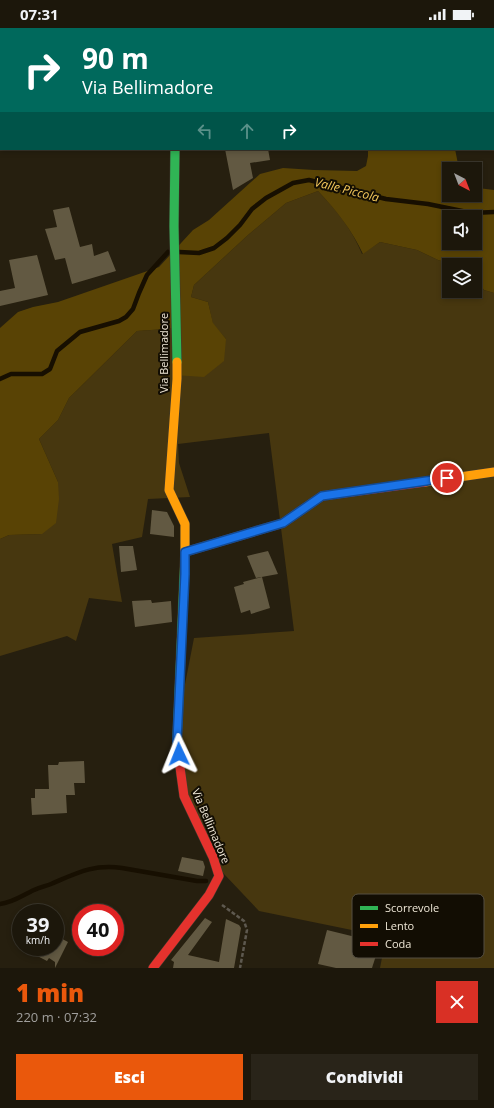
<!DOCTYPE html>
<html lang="it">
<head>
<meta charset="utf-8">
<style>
	body { margin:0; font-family:"Open Sans",sans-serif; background:#292419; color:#f1f3f6; height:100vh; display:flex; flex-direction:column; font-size:15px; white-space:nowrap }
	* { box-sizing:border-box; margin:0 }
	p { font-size:13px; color:#a09f9d }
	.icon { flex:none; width:22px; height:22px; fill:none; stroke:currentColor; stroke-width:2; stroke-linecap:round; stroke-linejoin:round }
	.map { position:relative; height:940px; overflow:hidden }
	.drawer { display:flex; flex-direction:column; background:#1c170b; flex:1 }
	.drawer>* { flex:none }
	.hud { position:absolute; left:0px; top:0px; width:494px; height:122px; box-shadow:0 2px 6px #0003,0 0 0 1px #3a362c; background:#00695c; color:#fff; overflow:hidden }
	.needle { width:26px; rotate:138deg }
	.buttons { position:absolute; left:442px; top:134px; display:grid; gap:8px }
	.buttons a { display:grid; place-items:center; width:40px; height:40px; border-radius:0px; background:#1c170b; box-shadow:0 2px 6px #0003,0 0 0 1px #3a362c; font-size:20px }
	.speed { position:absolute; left:12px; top:876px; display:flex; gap:8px; font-size:20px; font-weight:700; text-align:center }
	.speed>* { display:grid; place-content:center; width:52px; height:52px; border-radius:50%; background:#1c170b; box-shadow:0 2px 6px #0003,0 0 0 1px #3a362c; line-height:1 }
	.speed small { font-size:10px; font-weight:400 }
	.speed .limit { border:6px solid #d22; background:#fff; color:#111 }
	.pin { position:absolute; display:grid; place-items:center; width:34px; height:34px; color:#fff; margin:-17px; border:2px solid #fff; border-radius:50%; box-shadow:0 1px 4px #0007 }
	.me { position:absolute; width:44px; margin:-22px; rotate:358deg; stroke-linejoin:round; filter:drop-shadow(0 0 3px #0008) }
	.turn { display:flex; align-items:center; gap:14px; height:84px; padding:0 16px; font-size:18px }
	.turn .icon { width:52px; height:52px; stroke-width:2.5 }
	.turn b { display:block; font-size:28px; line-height:34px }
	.lanes { display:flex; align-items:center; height:38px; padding:0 16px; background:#0003; justify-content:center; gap:20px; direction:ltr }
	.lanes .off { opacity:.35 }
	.round { display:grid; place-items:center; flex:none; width:42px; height:42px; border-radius:0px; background:#292419 }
	.headline { display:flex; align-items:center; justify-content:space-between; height:68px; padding:0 16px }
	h1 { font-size:24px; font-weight:800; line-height:30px; color:#ea580c }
	.cta { display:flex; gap:8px; margin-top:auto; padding:8px 16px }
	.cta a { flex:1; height:46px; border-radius:0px; background:#ea580c; color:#fff; font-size:16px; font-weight:800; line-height:46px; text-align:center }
	.cta a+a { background:#292419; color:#f1f3f6 }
	.status { display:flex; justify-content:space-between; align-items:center; height:28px; padding:0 20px; background:#1c170b; direction:ltr }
	.status svg { height:11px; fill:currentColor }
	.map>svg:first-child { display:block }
	.green { fill:#47370f }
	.forest { fill:#594305; fill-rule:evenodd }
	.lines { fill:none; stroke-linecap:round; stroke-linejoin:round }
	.stream { stroke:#170f01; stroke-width:4.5 }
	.building { fill:#625942 }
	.lane-casing { stroke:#3f3a30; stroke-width:8 }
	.fast-casing { stroke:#3f3a30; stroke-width:10 }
	.slow-casing { stroke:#3f3a30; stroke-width:10 }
	.jam-casing { stroke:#3f3a30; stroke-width:10 }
	.path { stroke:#5e594f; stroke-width:2.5; stroke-dasharray:4 2; stroke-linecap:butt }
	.lane { stroke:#565146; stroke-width:7 }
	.fast { stroke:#30b455; stroke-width:9 }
	.slow { stroke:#ff9f0a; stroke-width:9 }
	.jam { stroke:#e5322d; stroke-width:9 }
	.route-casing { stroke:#114b97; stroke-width:10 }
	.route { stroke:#1a73e8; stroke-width:7 }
	.labels { text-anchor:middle; stroke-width:4; stroke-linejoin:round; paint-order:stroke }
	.street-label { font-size:11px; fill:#eee6d6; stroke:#120d03 }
	.water-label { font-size:12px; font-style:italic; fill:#f5c95c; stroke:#120d03 }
	.key { fill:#120d03; stroke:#544e42; stroke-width:1 }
	.key-label { font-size:11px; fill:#eee6d6 }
</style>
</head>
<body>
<div class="status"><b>07:31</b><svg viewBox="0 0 49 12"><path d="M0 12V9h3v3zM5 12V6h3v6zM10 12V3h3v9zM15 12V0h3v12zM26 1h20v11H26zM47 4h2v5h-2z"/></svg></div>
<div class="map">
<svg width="494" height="940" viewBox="0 0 494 940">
	<rect width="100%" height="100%" fill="#261f0f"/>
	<g class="green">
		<path d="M181 0H275L274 1Z"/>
		<path d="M318 163C336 182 352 201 362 226L380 214 417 222 438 232 455 237H449V263H475V251L484 262 494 265V940H380L386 909 259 883 207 828 172 723 194 610 294 603 269 405 178 416 179 435 190 469 148 471 142 509 112 516 122 574 89 570 76 613 67 608 0 628V511L9 507 41 506 58 454 39 411 58 392 69 370 137 303 180 300 226 311 213 296 208 274 191 269 194 257 248 207 286 175Z"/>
	</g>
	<path class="forest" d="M368 121H455L459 141H449V167H475V157L478 160 494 162V265L484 262 475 251V237H455L438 232 417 222 380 214 363 226C352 202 336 182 318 163L286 175 248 207 194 257 191 269 208 274 213 295 226 311 224 333 204 349 174 347 180 300 137 303 69 370 58 392 39 411 58 454 59 471 56 495 42 506 9 507 0 511V300L18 284 33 279 58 274 159 239 193 202 209 192 260 146 283 140 314 142 357 143 366 138 368 128ZM449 189H475V215H449Z"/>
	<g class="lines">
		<g class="stream">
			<path d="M179 224 199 225 214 220 227 210 240 197 252 181 266 170 293 155 309 152 386 171 428 176 472 185 494 184"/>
			<path d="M0 351 11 346H42L50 341 57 323 80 304 119 293 126 289 133 281 139 265 147 247 168 224"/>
			<path d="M0 876C12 875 23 867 34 862 40 859 46 858 51 856 77 845 93 836 122 840L197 853H206"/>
		</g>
	</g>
	<g class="building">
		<path d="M225 121H268L270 132 250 135 253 150 233 162Z"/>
		<path d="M69 179 80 219 92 216 94 228 108 223 116 243 72 256 65 230 55 232 45 201 57 199 53 182Z"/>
		<path d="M37 227 48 267 0 278V263L15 260 9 232Z"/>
		<path d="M152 482 167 484 174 498V509L150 506Z"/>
		<path d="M119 518H133L137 542 121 544Z"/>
		<path d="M268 523 278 546 256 550 247 528Z"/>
		<path d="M262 549 270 580 251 586 250 582 241 585 234 559 244 556 243 554Z"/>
		<path d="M151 572 152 575 171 573 172 594 135 599 132 573Z"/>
		<path d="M84 733 85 755H74L75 767H66L67 785 32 787 31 770H35V761H49L48 737H58L59 734Z"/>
		<path d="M182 829 203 833 205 839 203 848 178 843Z"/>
		<path d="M205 890 212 894 188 927 219 934 226 891 239 897 241 900 234 940H173L174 934 171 932Z"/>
		<path d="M327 902 380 915 372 940H336L318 936Z"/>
		<path d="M55 907 68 914 55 940V934L49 930 47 933 20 919H55Z"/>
	</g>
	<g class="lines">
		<g class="lane-casing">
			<path id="lane" d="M274 1V0"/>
		</g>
		<g class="fast-casing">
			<g id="fast">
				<path d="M175 121 174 198 177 334"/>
				<path d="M179 732 177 713 185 527"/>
			</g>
		</g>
		<g class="slow-casing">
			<g id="slow">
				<path d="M177 334V351L169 462 185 496V527"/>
				<path d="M425 454 494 444"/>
			</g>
		</g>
		<g class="jam-casing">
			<g id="jam">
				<path d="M185 524 283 495 322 468 425 454"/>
				<path d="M153 940 209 867 219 848 213 829 184 768 179 732"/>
			</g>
		</g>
		<g class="path">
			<path d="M175 0V1"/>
			<path d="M222 877 244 893 247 902 240 940"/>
		</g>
		<use href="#lane" class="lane"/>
		<use href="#fast" class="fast"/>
		<use href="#slow" class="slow"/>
		<use href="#jam" class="jam"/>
	</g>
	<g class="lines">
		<g class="route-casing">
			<path id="route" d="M179 726 177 713 185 546V524L283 495 322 468 447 450"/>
		</g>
		<use href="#route" class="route"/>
	</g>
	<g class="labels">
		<g class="street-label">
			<text transform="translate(164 325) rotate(-90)" y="4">Via Bellimadore</text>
			<text transform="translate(211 798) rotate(67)" y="4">Via Bellimadore</text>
		</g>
		<g class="water-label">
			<text transform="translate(347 162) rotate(14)" y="4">Valle Piccola</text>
		</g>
	</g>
	<rect x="352" y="866" width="132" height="64" rx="6" class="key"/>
	<rect x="360" y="878" width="18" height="4" fill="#30b455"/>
	<rect x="360" y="896" width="18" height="4" fill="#ff9f0a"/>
	<rect x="360" y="914" width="18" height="4" fill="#e5322d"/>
	<g class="key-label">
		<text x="385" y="884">Scorrevole</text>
		<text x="385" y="902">Lento</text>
		<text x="385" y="920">Coda</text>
	</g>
</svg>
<div class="buttons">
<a><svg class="needle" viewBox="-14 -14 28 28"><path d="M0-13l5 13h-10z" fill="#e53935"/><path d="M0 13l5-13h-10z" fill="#a09f9d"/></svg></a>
<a><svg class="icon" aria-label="sound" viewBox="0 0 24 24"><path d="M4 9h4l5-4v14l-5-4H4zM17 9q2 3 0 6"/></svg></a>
<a><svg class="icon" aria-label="layers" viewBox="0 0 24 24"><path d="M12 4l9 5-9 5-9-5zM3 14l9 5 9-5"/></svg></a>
</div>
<div class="speed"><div>39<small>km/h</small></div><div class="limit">40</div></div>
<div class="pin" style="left:447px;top:450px;background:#d93025"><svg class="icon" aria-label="arrive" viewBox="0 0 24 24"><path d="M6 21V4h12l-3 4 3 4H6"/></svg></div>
<svg class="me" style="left:179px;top:726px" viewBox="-20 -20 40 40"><path d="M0-17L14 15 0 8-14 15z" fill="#1a73e8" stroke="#fff" stroke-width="4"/></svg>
<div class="hud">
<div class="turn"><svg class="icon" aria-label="right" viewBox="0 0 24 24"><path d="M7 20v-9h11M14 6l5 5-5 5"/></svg><div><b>90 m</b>Via Bellimadore</div></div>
<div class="lanes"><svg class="icon off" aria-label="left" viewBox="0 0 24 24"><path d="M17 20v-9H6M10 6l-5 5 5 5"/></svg><svg class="icon off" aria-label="ahead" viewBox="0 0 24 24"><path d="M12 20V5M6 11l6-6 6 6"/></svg><svg class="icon" aria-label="right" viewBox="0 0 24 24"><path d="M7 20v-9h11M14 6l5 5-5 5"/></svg></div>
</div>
</div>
<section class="drawer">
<div class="headline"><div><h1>1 min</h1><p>220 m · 07:32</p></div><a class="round" style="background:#d93025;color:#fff"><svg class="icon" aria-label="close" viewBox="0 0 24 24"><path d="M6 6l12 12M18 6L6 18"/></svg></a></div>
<div class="cta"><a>Esci</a><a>Condividi</a></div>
</section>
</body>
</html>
